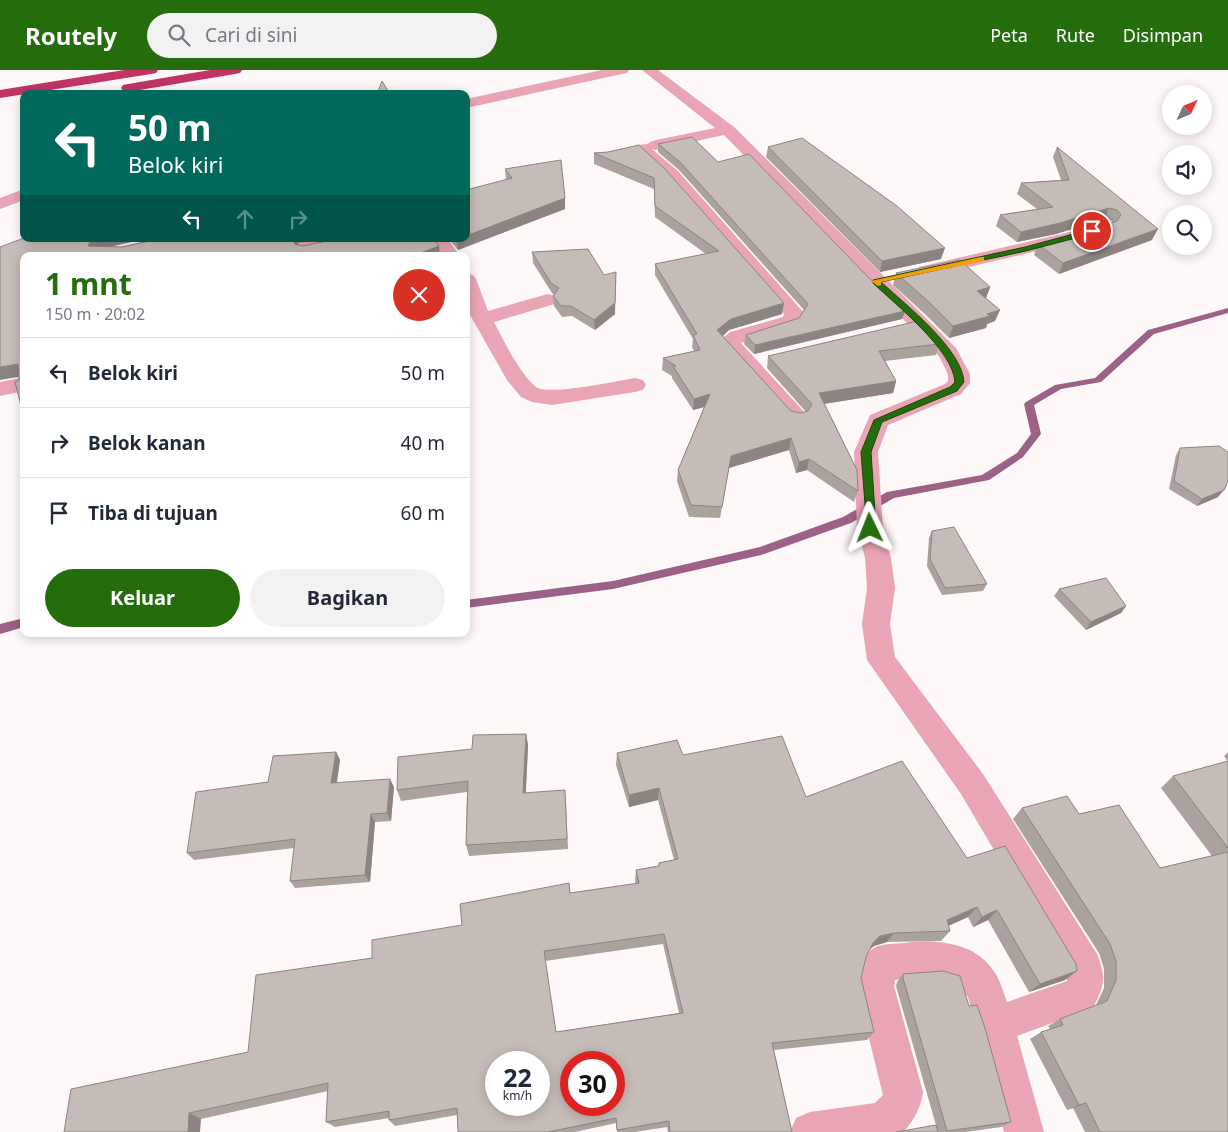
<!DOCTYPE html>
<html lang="id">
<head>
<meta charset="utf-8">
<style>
	body { margin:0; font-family:"Noto Sans",sans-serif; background:#f2f2f3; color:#1f2937; height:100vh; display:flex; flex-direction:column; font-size:19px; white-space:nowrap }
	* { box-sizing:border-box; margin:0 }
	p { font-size:16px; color:#747a83 }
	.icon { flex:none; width:28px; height:28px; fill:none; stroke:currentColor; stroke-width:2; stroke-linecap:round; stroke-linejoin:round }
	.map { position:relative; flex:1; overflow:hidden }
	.panel { position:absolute; left:20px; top:182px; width:450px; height:385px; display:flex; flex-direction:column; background:#fff; border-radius:10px; box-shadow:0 2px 12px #0003 }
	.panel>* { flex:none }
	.hud { position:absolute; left:20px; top:20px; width:450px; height:152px; border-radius:10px; box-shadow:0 2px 12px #0003; background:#00695c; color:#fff; overflow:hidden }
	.needle { width:32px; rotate:46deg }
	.fabs { position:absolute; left:1162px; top:15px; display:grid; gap:10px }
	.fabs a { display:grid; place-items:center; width:50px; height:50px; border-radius:50%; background:#fff; box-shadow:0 2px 12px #0003; font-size:25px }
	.speed { position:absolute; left:485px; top:981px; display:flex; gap:10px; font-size:25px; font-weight:700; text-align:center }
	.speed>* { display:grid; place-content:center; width:65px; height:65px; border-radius:50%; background:#fff; box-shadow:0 2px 12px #0003; line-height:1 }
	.speed small { font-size:12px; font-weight:400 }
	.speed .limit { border:8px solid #d22; background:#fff; color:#111 }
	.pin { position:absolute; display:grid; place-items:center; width:42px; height:42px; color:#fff; margin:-21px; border:2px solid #fff; border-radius:50%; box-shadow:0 1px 5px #0007 }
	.me { position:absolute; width:55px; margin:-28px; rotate:358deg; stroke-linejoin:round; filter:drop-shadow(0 0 4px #0008) }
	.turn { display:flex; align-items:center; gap:18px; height:105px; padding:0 25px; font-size:22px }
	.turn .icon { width:65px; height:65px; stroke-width:2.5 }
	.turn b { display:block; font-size:35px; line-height:42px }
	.lanes { display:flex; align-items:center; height:48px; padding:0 25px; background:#0003; justify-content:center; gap:25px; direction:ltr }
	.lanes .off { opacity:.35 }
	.round { display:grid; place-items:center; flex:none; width:52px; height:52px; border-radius:26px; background:#f2f2f3 }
	.head { display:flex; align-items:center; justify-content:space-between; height:85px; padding:0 25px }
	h1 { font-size:30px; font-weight:700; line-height:38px; color:#256d0c }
	.button { display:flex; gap:10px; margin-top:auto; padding:10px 25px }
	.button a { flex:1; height:58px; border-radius:30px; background:#256d0c; color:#fff; font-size:20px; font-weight:700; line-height:58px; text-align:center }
	.button a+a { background:#f2f2f3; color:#1f2937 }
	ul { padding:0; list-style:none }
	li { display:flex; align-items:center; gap:15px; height:70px; padding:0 25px; border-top:1px solid #e0e1e3 }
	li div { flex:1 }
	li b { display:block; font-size:19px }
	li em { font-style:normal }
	header { display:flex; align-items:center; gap:30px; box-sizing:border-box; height:70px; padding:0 25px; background:#256d0c; color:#fff }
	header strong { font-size:24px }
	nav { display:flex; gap:28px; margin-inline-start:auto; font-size:18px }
	.search { width:350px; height:45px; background:#f2f2f3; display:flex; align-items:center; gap:12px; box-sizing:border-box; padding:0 18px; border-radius:28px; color:#747a83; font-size:19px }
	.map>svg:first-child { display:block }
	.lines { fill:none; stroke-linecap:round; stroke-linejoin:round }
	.stream { fill:#9c6186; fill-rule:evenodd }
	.minor { fill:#e9a5b4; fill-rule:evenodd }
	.highway { fill:#c23466; fill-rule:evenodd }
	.wall { fill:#aaa29d; fill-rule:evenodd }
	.shaded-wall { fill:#8b8480 }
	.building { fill:#c6bcb7; stroke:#8b8480; fill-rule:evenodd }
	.route { fill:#256d0c; stroke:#184708 }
	.slow { fill:#f59e0b }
</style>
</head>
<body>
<header>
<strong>Routely</strong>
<div class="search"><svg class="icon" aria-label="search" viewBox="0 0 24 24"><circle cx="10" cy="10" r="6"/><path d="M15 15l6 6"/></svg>Cari di sini</div>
<nav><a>Peta</a><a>Rute</a><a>Disimpan</a></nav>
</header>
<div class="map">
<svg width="1228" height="1062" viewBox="0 0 1228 1062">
	<rect width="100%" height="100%" fill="#fef9f8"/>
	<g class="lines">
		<g class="stream">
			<path d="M1228 238V243L1154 264 1101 312 1061 319 1034 335 1041 364 1023 387 989 410 894 428 851 453 761 485 613 519 466 538V530L613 511 760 477 843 447 887 422 982 405 1017 383 1031 364 1024 334 1026 332 1055 315 1095 308 1148 260Z"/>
			<path d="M24 548V557L0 564V554Z"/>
		</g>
		<g class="minor">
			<path d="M602 0H629L627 3 622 4 466 38V29Z"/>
			<path d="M642 0H658L734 57 956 278 970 304V313L961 324 888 355 878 382 883 458 891 488 895 518 890 554 895 587 983 704 1097 884C1107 908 1104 916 1093 938L1017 966 1044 1062H1004L968 927C951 901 922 907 895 910L894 916 923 1022C921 1037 914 1051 903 1062H790L796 1048 810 1042 875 1033 883 1025 856 916C859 905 862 888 871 880 879 873 894 874 905 873 935 869 974 872 993 900 1000 909 1003 921 1007 932L1067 911 1066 902 961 724 867 590 862 554 867 518 865 488 857 458 854 382 870 345 945 314 948 311V304L939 286 724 65 656 80 652 79 678 101 805 244 797 255 741 273 808 346 805 351 797 353 789 351 718 272 730 262 783 247 784 244 666 109 643 89 635 78 637 75 648 74 650 72 656 70 715 58Z"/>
			<path d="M24 119V130L0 139V128Z"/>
			<path d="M1074 161 1080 163 1083 167 1080 171 926 207 919 205 916 201 919 197Z"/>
			<path d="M155 169H187L185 173 127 186H95L97 182Z"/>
			<path d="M305 169H324C311 188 304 186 283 186 287 179 299 176 305 169Z"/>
			<path d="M430 169H448L460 186H442Z"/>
			<path d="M466 203 473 205 476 209 488 241 548 224 555 226 558 230 555 234 494 252C504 271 520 304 536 317 549 326 617 311 635 308L643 310 646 315 643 320 635 322 552 335 532 332 521 327 507 310 466 238Z"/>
			<path d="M24 307V321L0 326V312Z"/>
		</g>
		<g class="highway">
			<path d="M124 0H158L156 3 151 4 0 28V20Z"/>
			<path d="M210 0H242L240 3 235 4 128 22 123 21 121 18 123 15 128 14Z"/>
		</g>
	</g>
	<g class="wall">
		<path d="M658 74 718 92 869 208 905 241 902 249 754 284 744 274 746 265 799 248 804 240 679 100 658 82Z"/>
		<path d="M639 75 782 244 729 260 723 266 791 341 800 343 806 342 767 298 768 286 939 274 936 285 885 291 896 311 893 323 824 334 858 421 854 432 807 400 796 403 789 380 729 398 720 448 689 447 677 411 678 400 704 337 693 340 672 308V306L662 300 663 288 694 281 692 277 693 269 655 205V194L706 184 655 147 654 119 594 94V83L608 82Z"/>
		<path d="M768 77 941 189 880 202 766 87Z"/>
		<path d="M1057 77 1152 170 1059 204 1034 185 1038 174 1066 168 1113 152 1112 151 1104 149 1056 164 1017 172 996 156 1000 145 1037 139 1017 124 1021 113 1061 110 1053 87Z"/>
		<path d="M505 99 565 139 458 180 449 169H466L506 110Z"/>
		<path d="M532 182 615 244 595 260 572 246 562 247 554 236 553 226 554 225 552 223 533 193Z"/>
		<path d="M896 203 990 217 986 228 995 251 987 254 986 258 949 268 926 245 893 215Z"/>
		<path d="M1180 378 1218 427 1197 436 1169 419 1176 385Z"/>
		<path d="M932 461 987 514 983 521 942 525 927 496 929 468Z"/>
		<path d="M1059 519 1126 536 1121 543 1086 560 1054 526Z"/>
		<path d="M526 664 528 675 526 723 566 731 568 779 469 786 466 775 467 722 401 731 397 720 472 679Z"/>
		<path d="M336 682 340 690 337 713 394 717 391 751 375 752 370 812 295 818 290 811 294 778 194 790 187 783 268 712Z"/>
		<path d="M1228 682V1062H1085L1073 1038 1067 1040 1030 969 1041 962 1050 959 1048 956 1060 949 1096 935 1104 918V899L1099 883 1013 749 1022 738 1079 744 1160 798 1212 786 1161 718 1173 706 1228 692 1224 686Z"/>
		<path d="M617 683 683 685 806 727 967 788 1065 910 1029 922 988 850 973 857 968 847 948 856 950 861 941 871 887 872 874 876 870 879 866 887 861 908 874 962 867 970 774 980 792 1062H668L667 1057 635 1062H617L616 1053 575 1062H458L457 1045 395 1056 389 1050V1048L335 1057 326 1052 328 1021 201 1049 64 1062 248 982 372 888 462 855 569 813 570 823 636 814 635 811 636 800 658 796 659 793 674 790 658 730 629 737 616 695ZM663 874 679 943 556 962 545 891Z"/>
		<path d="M903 904 969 936 1011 1052 1001 1057 966 1062H896L936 1055 896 916 897 912Z"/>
	</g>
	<g class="shaded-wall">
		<path d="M565 128V139L458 180 457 169H466V166Z"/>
		<path d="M1109 138 1104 149 1056 164 1017 172 1021 162Z"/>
		<path d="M1158 159 1152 170 1059 204 1063 193Z"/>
		<path d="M91 169H136V171L97 180 88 176Z"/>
		<path d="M292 169H321L299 173 295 180Z"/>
		<path d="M439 176 440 186H412Z"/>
		<path d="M945 178 941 189 880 202 882 191Z"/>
		<path d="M616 202 615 244 595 260 594 250Z"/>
		<path d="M990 217 986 228 977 221Z"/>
		<path d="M784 233 782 244 729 260 716 272 717 260 731 249Z"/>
		<path d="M1000 240 995 251 987 254 986 258 949 268 953 256 987 244Z"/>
		<path d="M905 241 902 249 754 284 755 275Z"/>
		<path d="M18 294 24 306 0 310V297Z"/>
		<path d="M896 311 893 323 816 335 819 323Z"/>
		<path d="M710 324 708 336 693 340 694 329Z"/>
		<path d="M791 368 789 380 729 398 720 448 731 386Z"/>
		<path d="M809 389 807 400 796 403 799 392Z"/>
		<path d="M1224 420 1218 427 1197 436 1202 429Z"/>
		<path d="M1126 536 1121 543 1086 560 1091 552Z"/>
		<path d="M526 664 528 675 525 734 523 723Z"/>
		<path d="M336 682 340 690 335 721 331 713Z"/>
		<path d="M390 709 394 717 391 751 387 743Z"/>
		<path d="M659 718 658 730 629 737V725Z"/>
		<path d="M371 744 375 752 370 812 365 805Z"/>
		<path d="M977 837 968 847 939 860 947 850Z"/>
		<path d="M997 840 988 850 973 857 982 847Z"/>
		<path d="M894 863 887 872 874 876 867 882 873 873 880 866Z"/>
		<path d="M1077 901 1065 910 1029 922 1040 914Z"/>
		<path d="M1086 1033 1073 1038 1067 1040 1079 1035Z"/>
		<path d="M189 1043 201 1049 200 1062H188Z"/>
	</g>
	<g class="building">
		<path d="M382 11 390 24H377Z"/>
		<path d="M692 67 718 92 749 84 869 208 905 241 755 275 746 265 799 248 808 234 680 92 658 74Z"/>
		<path d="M802 68 897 136 945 178 882 191 768 77Z"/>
		<path d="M639 75 665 99 784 233 731 249 717 260 791 341 800 343 808 341 812 334 768 286 918 251 939 274 879 281 896 311 819 323 857 400 858 421 809 389 799 392 791 368 731 386 722 437 691 435 678 400 710 324 694 329 673 296H676L663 288 700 280 693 265 697 264 655 194 719 181 655 136 654 108 594 83 608 82Z"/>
		<path d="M1057 77 1158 159 1063 193 1038 174 1066 168 1117 151 1121 145 1117 140 1109 138 1060 153 1021 162 1000 145 1053 137 1021 113 1069 110Z"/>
		<path d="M561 90 565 128 466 166V120L512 108 505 99Z"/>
		<path d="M24 168V169H94H91L88 176 122 177 159 169H174L175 171 184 169H292L295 174 303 176 336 169H433L439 176 412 186H24V347L15 312 19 310 18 294 0 297V177Z"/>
		<path d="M588 179 604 205 616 202 615 233 594 250 571 236H561L553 226 559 218 551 213 532 182Z"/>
		<path d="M960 190 990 217 977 221 1000 240 987 244 990 246 953 256 930 233 896 203Z"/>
		<path d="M1219 376 1228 382V411L1224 420 1202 429 1174 411 1180 378Z"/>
		<path d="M954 457 987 514 945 518 930 489 932 461Z"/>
		<path d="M1106 508 1126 536 1091 552 1059 519Z"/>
		<path d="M526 664 523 723 565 720 567 769 466 775 468 711 397 720 398 687 472 679 473 665Z"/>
		<path d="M782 666 806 727 902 691 967 788 1005 776 1076 894 1077 901 1040 914 997 840 982 847 977 837 947 850 950 861 894 863 880 866 873 873 866 887 861 908 874 962 772 973 792 1062H670L669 1051 617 1060 616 1048 548 1062H458L457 1038 389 1050V1041L326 1052 328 1013 189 1043 188 1062H64L71 1019 248 982 256 905 372 888V870L462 855 460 834 569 813 570 823 639 813 636 800 659 796V793L678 789 659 718 629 725 617 683 677 670 683 685ZM664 864 683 943 556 962 544 881ZM496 992H539V1035H496ZM571 992H614V1035H571Z"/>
		<path d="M336 682 331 713 390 709 387 743 371 744 365 805 290 811 295 769 187 783 196 722 268 712 273 686Z"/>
		<path d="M1228 691V778L1173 706Z"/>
		<path d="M1067 726 1079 744 1119 735 1160 798 1228 782V1062H1100L1086 1033 1079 1035 1041 962 1063 955 1060 949 1107 931 1116 910V891L1110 874 1022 738Z"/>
		<path d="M943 901 960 906 969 936 977 935 985 958 1011 1052 947 1061 903 908V904Z"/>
		<path d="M936 1055 938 1062H896Z"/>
	</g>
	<path class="route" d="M1092 159 1096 161 1095 163 1026 181 881 212C906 235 962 279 964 312L957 321 882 352 871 382 876 458 870 461 867 460 861 382 874 350 950 317 955 312C953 280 896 235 873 213V210L1025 177Z"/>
	<path class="slow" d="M981 187H984V191L881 212V215L878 216 871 211Z"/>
</svg>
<div class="fabs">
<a><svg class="needle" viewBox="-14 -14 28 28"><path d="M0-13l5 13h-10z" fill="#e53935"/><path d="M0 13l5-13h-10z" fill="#747a83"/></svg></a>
<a><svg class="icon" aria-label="sound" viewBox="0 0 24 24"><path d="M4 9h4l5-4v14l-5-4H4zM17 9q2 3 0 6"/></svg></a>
<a><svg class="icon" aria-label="search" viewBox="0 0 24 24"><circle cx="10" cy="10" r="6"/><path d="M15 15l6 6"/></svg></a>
</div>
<div class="speed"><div>22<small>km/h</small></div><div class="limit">30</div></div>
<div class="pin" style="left:1092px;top:161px;background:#d93025"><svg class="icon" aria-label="arrive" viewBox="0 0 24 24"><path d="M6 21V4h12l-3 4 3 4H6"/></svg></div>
<svg class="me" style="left:870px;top:458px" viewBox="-20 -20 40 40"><path d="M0-17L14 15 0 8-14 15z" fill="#256d0c" stroke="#fff" stroke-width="4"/></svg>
<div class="hud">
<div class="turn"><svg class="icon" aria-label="left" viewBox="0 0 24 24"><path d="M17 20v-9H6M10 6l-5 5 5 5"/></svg><div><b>50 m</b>Belok kiri</div></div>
<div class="lanes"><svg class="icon" aria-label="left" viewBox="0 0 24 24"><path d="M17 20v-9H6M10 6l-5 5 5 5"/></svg><svg class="icon off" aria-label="ahead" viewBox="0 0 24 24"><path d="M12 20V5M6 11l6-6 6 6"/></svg><svg class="icon off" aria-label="right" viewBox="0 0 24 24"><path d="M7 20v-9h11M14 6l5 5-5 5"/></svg></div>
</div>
<section class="panel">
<div class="head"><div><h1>1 mnt</h1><p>150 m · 20:02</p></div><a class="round" style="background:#d93025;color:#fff"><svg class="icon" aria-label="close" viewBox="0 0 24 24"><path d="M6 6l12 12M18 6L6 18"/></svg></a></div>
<ul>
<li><svg class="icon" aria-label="left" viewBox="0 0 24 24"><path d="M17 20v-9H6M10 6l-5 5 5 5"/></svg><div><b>Belok kiri</b></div><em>50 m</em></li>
<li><svg class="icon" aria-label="right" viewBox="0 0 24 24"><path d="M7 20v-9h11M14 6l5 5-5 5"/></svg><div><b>Belok kanan</b></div><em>40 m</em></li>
<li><svg class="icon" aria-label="arrive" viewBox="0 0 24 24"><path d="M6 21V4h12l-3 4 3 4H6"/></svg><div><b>Tiba di tujuan</b></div><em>60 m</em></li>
</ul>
<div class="button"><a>Keluar</a><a>Bagikan</a></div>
</section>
</div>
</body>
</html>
